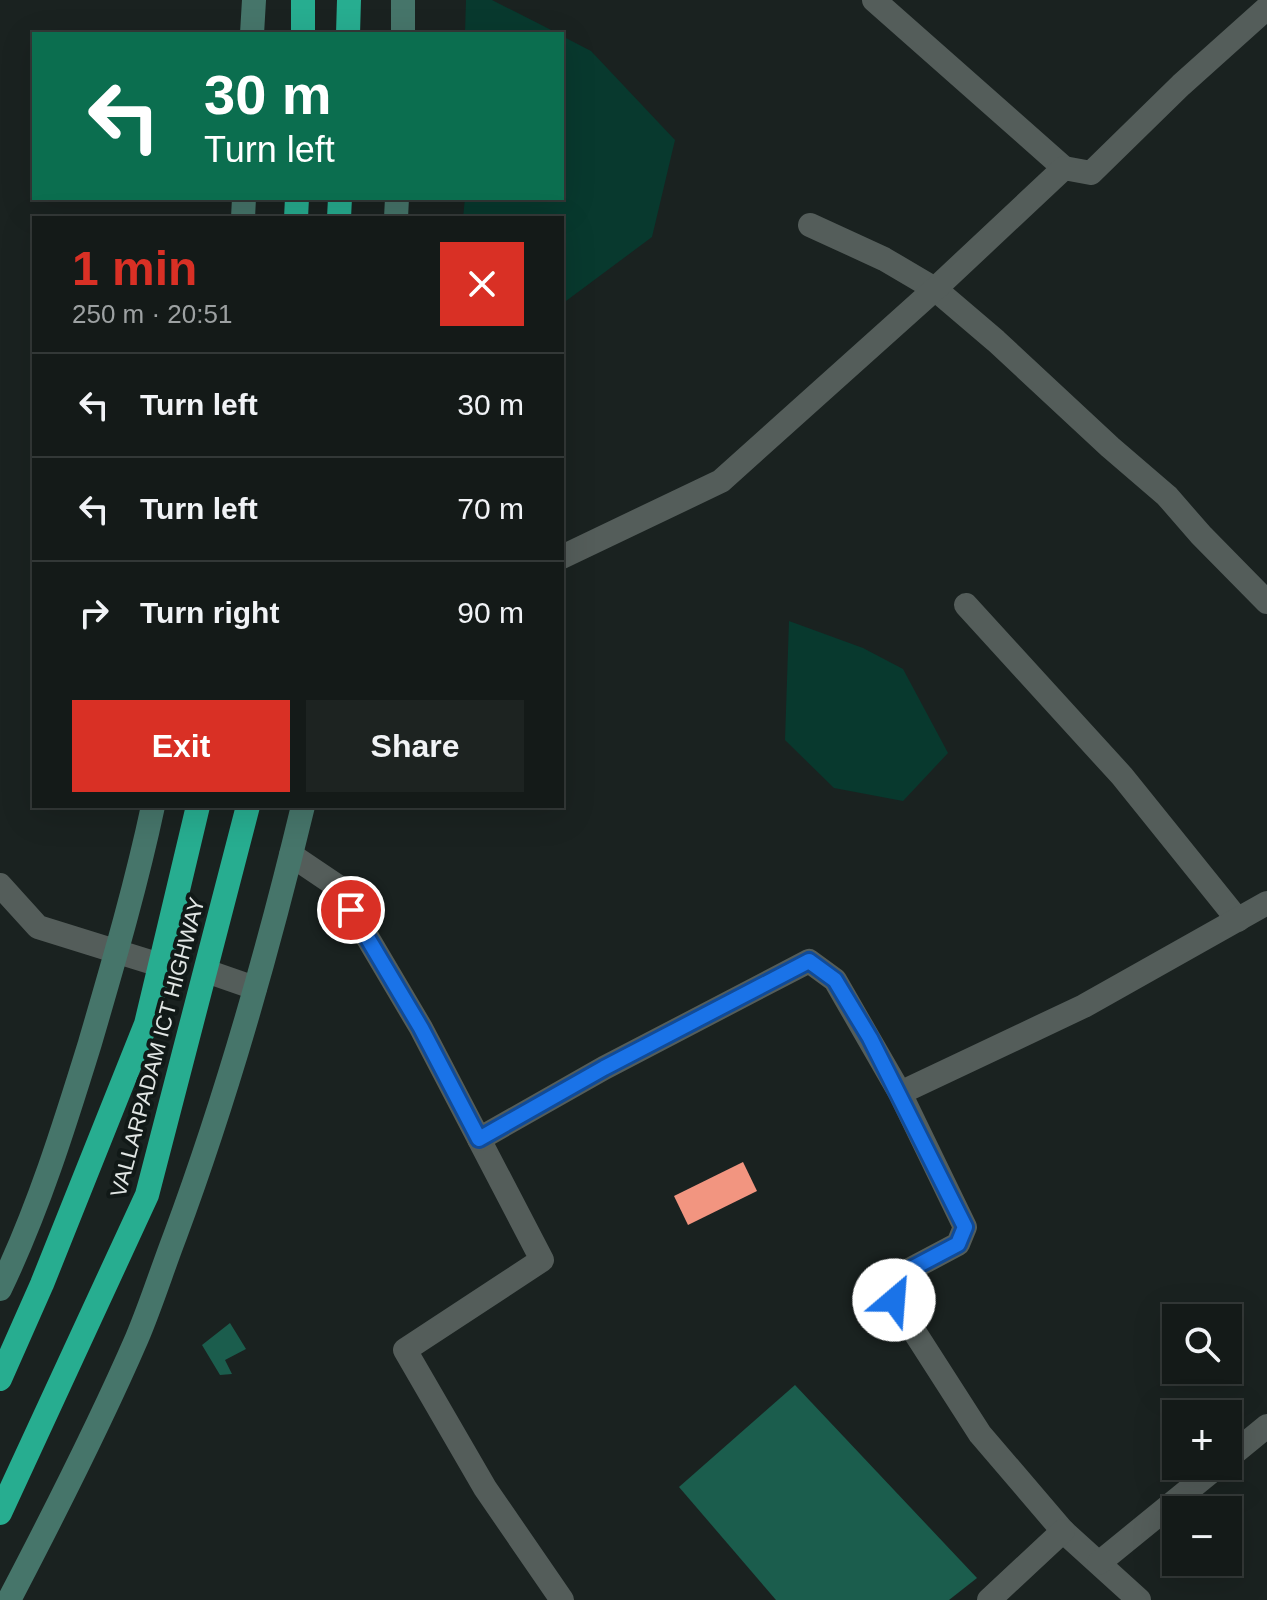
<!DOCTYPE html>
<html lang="en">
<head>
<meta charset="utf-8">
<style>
	body { margin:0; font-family:Arial,sans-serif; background:#1d2321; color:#f1f3f6; height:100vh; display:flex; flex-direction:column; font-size:30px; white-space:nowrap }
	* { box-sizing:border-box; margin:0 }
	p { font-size:26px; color:#9da1a2 }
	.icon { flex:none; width:44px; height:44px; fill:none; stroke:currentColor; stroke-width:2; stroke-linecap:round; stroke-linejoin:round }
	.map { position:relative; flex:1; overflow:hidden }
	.sheet { position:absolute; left:32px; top:216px; width:532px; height:592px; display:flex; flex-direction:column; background:#141a18; border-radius:0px; box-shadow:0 8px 32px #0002,0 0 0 2px #333837 }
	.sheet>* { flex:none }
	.banner { position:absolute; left:32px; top:32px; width:532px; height:168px; border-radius:0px; box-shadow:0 8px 32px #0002,0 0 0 2px #333837; background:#0b6e4f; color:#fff; overflow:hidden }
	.fabs { position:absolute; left:1162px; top:1304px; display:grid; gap:16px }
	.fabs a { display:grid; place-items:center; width:80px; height:80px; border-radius:0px; background:#141a18; box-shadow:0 8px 32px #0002,0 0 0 2px #333837; font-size:40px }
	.pin { position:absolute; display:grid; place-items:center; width:68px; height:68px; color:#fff; margin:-34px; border:4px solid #fff; border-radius:50%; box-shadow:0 2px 8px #0007 }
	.me { position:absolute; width:88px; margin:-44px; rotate:27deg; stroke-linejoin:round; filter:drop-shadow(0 0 6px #0008) }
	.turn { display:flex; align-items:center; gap:28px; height:168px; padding:0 40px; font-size:36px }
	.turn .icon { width:104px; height:104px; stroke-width:2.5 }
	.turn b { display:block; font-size:56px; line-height:68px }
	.round { display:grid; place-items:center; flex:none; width:84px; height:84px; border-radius:0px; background:#1d2321 }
	.head { display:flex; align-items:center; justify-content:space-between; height:136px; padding:0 40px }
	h1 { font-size:48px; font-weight:600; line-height:60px; color:#d93025 }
	.cta { display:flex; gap:16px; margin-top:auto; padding:16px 40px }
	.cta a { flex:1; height:92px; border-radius:0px; background:#d93025; color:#fff; font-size:32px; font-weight:600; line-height:92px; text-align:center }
	.cta a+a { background:#1d2321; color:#f1f3f6 }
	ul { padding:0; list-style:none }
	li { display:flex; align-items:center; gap:24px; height:104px; padding:0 40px; border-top:2px solid #333837 }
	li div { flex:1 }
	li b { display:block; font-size:30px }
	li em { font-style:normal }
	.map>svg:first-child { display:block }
	.green { fill:#08392e }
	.water { fill:#1b5d4d }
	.building { fill:#f29580 }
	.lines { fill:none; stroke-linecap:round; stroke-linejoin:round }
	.street { stroke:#545d5a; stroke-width:24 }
	.secondary { stroke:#46756a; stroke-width:24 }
	.highway { stroke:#27ad90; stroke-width:24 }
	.route-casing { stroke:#114b97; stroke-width:20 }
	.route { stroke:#1a73e8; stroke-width:14 }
	.labels { text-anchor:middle; stroke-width:8; stroke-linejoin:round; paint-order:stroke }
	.street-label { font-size:22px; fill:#e1e6e4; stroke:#111917 }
</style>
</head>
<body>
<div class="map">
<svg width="1267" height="1600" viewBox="0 0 1267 1600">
	<rect width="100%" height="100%" fill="#1a2220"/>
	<g class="green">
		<path d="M466 0H492L559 34H465Z"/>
		<path d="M562 36 591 51 675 140 652 237 562 304V218H463L465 198H562Z"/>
		<path d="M789 621 863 648 903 669 948 753 903 801 834 788 785 740Z"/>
	</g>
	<g class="water">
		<path d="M230 1323 246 1349 225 1360 232 1374 220 1375 202 1345Z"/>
		<path d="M795 1385 977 1578 949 1600H776L679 1487Z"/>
	</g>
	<path class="building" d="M743 1162 757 1191 688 1225 674 1196Z"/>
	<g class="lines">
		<g class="street">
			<path d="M874 0 1064 168"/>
			<path d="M810 225 884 259 935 289 996 341 1110 447 1167 496 1201 535 1267 602"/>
			<path d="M562 557 721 481 935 289 1064 168 1091 173 1181 85 1267 8"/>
			<path d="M966 605 1122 776 1238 920"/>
			<path d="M291 855 337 886 421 1028 542 1260 405 1350 485 1488 562 1600"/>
			<path d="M0 885 38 927 160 965"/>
			<path d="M206 971 255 988"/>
			<path d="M900 1093 965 1227 958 1244 892 1279 894 1300 980 1434 1063 1531 1139 1600"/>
			<path d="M479 1139 604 1068 809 961 835 980 900 1093 1084 1006 1267 903"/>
			<path d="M1228 1458 1267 1426"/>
			<path d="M1099 1563 1218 1466"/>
			<path d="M989 1600 1063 1531"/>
		</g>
		<g class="secondary">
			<path d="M252 34 254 0"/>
			<path d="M403 34V0"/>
			<path d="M243 218 244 198"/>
			<path d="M396 218 397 198"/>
			<path d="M0 1289C38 1210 64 1127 90 1043 113 964 136 886 153 806"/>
			<path d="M9 1600C54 1514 98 1428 137 1338 151 1305 162 1270 175 1236 227 1096 268 951 303 806"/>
		</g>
		<g class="highway">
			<path d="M303 34V0"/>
			<path d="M348 34 349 0"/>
			<path d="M296 218 297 198"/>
			<path d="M339 218 340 198"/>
			<path d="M0 1379 42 1284 146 1024 198 806"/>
			<path d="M0 1513 147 1195 248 806"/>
		</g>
	</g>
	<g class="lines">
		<g class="route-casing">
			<path id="route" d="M351 910 421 1028 479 1139 604 1068 809 961 835 980 870 1038 965 1227 958 1244 892 1279 894 1300"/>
		</g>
		<use href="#route" class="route"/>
	</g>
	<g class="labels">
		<g class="street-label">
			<text transform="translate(157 1047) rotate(-75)" y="8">VALLARPADAM ICT HIGHWAY</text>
		</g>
	</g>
</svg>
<div class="fabs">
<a><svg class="icon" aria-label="search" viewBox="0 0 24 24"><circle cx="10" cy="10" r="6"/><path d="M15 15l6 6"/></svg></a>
<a>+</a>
<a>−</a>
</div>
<div class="pin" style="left:351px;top:910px;background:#d93025"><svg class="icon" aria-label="arrive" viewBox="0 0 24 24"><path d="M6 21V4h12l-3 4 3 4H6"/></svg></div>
<svg class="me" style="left:894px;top:1300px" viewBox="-20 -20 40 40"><circle r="19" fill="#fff"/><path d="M0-13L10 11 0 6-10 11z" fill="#1a73e8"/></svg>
<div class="banner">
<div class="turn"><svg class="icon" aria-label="left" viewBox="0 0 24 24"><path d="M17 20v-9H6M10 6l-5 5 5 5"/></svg><div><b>30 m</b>Turn left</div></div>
</div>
<section class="sheet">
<div class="head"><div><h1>1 min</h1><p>250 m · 20:51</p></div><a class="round" style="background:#d93025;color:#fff"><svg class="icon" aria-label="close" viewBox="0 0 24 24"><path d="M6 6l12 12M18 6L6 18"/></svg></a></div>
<ul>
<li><svg class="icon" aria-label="left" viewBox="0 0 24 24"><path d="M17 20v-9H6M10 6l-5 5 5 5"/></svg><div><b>Turn left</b></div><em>30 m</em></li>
<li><svg class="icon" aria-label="left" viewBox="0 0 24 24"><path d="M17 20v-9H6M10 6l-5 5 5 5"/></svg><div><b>Turn left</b></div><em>70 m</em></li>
<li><svg class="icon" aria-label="right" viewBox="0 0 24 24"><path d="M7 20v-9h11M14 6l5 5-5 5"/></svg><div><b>Turn right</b></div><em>90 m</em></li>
</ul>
<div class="cta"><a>Exit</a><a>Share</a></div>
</section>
</div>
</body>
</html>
